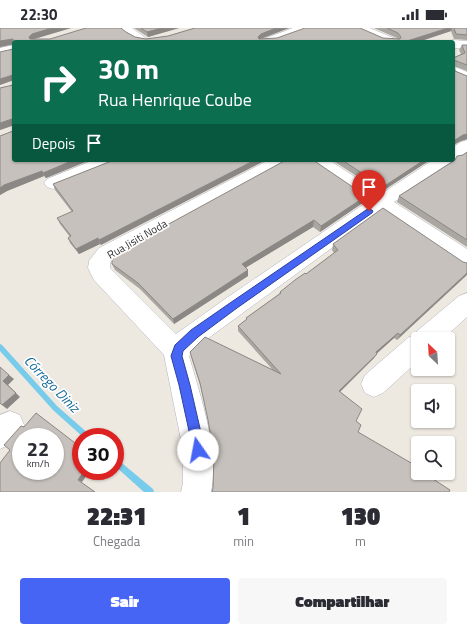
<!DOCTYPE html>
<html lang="pt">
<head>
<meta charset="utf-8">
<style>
	body { margin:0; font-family:"Titillium Web",sans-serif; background:#f7f7f7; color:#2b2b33; height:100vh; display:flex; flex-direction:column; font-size:15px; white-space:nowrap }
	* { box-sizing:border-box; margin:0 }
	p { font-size:13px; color:#7c7c81 }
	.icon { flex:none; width:22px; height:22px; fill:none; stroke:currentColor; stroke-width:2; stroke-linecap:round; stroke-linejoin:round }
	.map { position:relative; height:464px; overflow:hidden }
	.side { display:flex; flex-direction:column; background:#fff; flex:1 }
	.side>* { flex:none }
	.banner { position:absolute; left:12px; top:12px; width:443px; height:122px; border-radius:4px; box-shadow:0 1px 3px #0004; background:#0b6e4f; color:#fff; overflow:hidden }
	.needle { width:26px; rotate:335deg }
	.fabs { position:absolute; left:411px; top:304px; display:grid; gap:8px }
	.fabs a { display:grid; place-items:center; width:44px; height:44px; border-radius:4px; background:#fff; box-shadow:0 1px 3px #0004; font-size:20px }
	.speed { position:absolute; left:12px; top:400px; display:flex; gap:8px; font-size:20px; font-weight:700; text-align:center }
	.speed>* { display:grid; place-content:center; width:52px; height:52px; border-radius:50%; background:#fff; box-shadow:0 1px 3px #0004; line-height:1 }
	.speed small { font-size:10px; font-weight:400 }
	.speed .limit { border:6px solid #d22; background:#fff; color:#111 }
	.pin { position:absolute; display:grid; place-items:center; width:34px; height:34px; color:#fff; margin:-41px -17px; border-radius:50% 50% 50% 0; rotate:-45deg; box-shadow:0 0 4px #0007 }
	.pin .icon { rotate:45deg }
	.me { position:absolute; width:44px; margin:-22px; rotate:348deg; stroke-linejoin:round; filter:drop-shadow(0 0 3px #0008) }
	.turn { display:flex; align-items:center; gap:14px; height:84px; padding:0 20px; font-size:18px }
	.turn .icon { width:52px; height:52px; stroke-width:2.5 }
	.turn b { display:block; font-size:28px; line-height:34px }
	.then { display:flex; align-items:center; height:38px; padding:0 20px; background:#0003; gap:8px; font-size:15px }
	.eta { display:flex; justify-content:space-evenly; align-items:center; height:68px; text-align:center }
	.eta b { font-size:24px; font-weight:800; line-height:28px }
	.primary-button { display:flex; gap:8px; margin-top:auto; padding:8px 20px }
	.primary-button a { flex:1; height:46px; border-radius:4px; background:#4665f4; color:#fff; font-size:16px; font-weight:800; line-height:46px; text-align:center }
	.primary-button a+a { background:#f7f7f7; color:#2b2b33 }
	.status { display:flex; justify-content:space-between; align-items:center; height:28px; padding:0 20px; background:#fff; direction:ltr }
	.status svg { height:11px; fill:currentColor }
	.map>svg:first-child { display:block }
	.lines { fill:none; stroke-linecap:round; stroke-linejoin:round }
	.stream { fill:#77cbeb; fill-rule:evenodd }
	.minor-casing { stroke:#b3b5bf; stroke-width:1 }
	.tertiary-casing { stroke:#b3b5bf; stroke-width:1 }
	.minor { fill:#fff; fill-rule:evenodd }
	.tertiary { fill:#fff; fill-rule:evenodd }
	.wall { fill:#aaa6a2 }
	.shaded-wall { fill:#8b8784 }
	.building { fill:#c6c1bc; stroke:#8b8784; fill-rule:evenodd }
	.route { fill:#4665f4; stroke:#2e429f }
	.labels { text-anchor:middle; stroke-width:3.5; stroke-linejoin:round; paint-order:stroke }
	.street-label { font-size:11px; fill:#2c2c2c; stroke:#fff }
	.near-water-label { font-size:14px; font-style:italic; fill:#126a9b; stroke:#fff }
</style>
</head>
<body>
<div class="status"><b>22:30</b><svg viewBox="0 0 49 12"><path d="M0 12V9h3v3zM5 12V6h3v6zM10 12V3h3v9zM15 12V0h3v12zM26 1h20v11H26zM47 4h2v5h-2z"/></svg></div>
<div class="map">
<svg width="467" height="464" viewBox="0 0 467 464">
	<rect width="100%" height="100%" fill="#ede8e0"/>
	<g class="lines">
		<g class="stream">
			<path d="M0 316 2 317 57 378 90 407 91 409H83L53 382 0 323Z"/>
			<path d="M115 429 117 431 153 461 154 464H144L115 438Z"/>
		</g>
		<g class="minor-casing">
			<g id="minor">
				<path d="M119 0H132L151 14H137Z"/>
				<path d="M293 0H310L308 2 276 14H259L261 12Z"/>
				<path d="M14 17V25L0 28V20Z"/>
				<path d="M453 38 467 44V53L453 47Z"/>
				<path d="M467 112V125L459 131 453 132 451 136 394 174 467 221V240L460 238 381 184 203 314 189 328C200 367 220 424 211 464H181L183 455V422L164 327 94 252 88 240 89 233 99 220 269 132H290L288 136 113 232 110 235V240L176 306 225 271 367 174 311 136 309 132H329L381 166 433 132H453V119L461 114Z"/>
				<path d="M94 132H117L115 136 59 159 53 161 47 159 44 155 47 151Z"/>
				<path d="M467 265V289L443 311H418V333L383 365 374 369 365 365 361 356 365 347 409 309 416 307 417 303 459 268Z"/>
				<path d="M10 383 20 387 24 397C19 409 12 416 0 421V387Z"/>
			</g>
		</g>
		<g class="tertiary-casing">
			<g id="tertiary">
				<path d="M354 0H370L396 11 398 14H382L356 2Z"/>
				<path d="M453 12 467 13V21L453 20V14H448Z"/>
			</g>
		</g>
		<use href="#minor" class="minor"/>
		<use href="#tertiary" class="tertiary"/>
	</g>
	<g class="wall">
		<path d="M0 0H71L34 11H50L126 4 135 9 146 11 168 8 195 0H289L261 11H397V10L374 0H467V12L454 11 451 3 418 14H14V132H90L46 150 44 148 7 163 0 167V108L13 103 12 98 0 102V60L13 57V52L0 57 13 21V16L0 19Z"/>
		<path d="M134 0H179L148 9Z"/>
		<path d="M462 17H467V43L454 38 455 43 467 48V111L461 113 455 116 454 125 453 128V30L461 26 459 22Z"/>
		<path d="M467 124V219L397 174 399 168Z"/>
		<path d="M114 132 101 217 100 216 79 226 70 215 68 210 70 209 60 196 57 190 72 184 55 162 53 156Z"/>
		<path d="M332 132H430L381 164Z"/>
		<path d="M364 174 320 204 313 199 246 239 248 242V248L174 296 140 261 115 242 112 236Z"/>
		<path d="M333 216 463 234 397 312 394 310 377 325 374 330 340 363 213 460 214 428 209 395 201 360 191 328 190 324 272 341 238 303V298L246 292V290L279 266 280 264 306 246 334 225 332 222Z"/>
	</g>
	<g class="shaded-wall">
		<path d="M52 0H71L34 11 30 14 29 9 32 6Z"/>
		<path d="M162 0H179L148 9 147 4Z"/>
		<path d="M276 0H289L260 11 258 14V9L261 6Z"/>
		<path d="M448 0H452L451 3 418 14H404Z"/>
		<path d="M13 11 14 16 0 19V13Z"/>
		<path d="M13 47 14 52 0 57V51Z"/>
		<path d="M12 91 14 97 0 102V95Z"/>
		<path d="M467 106V111L461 113 453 117 455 112 463 107Z"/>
		<path d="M74 132H90L46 150 43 145Z"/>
		<path d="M255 132H266L101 217 99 212Z"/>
		<path d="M424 132H430L381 164 383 159Z"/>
		<path d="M42 143 44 148 7 163 0 167V160L4 157Z"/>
		<path d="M366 168 364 174 320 204 321 198Z"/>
		<path d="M314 192 313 199 242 242V236Z"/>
		<path d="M98 210 100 216 79 226 76 221Z"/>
		<path d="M248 242V248L174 296 173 291Z"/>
		<path d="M467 245V247L397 312 400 307Z"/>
		<path d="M398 305 394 310 373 329 376 324Z"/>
		<path d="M377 326 374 330 337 367 339 363Z"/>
		<path d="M9 347 14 351 8 357 20 369 7 381 2 377 3 353Z"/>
		<path d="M84 443H90L82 454 78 452Z"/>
	</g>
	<g class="building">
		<path d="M0 0H52L32 6 29 9 30 11H50L86 0H121L126 4 135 9 146 11 168 8 195 0H276L261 6 258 9 259 11 277 10 305 0H360L383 10 400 11 401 9 398 5 387 0H448L404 14H14V132H74L43 145 42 143 4 157 0 160V108L13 103 12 91 0 95V60L13 57V47L0 51V24L13 21V11L0 13Z"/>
		<path d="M141 0H162L147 4Z"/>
		<path d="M454 0H467V7L456 6Z"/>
		<path d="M462 17H467V37L454 32 455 43 467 48V106L463 107 455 112 454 125H453V30L465 25Z"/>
		<path d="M467 124V212L399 168 455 132 457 128 463 127Z"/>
		<path d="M114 132H255L99 212 98 210 76 221 68 210 71 208 57 190 73 183 53 156Z"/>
		<path d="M286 132H295L297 134 300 132H313L366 168 321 198 314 192 242 236 248 242 173 291 138 255 112 236V227Z"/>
		<path d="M342 132H424L383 159Z"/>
		<path d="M383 180 463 234 467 235V245L400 307 398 305 376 324 377 326 339 363 362 381 356 393 361 397 358 404 418 439V445H428L434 448 433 451 450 462 449 464H212L213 460 214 428 208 392 200 355 190 324 205 309 281 346 238 298 247 291 246 290 281 265 280 264 295 252 305 245 306 246 338 222 333 216Z"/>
		<path d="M0 339 9 347 3 353 16 365 2 377 0 375Z"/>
		<path d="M36 385 79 418 80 416 81 417V443H84L78 452 95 464H0V435L10 422 4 417 21 398 24 399ZM21 409H55V443H21Z"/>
	</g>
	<path class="route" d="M369 180 373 183 372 185 237 280 198 309 183 323 182 328 190 357 205 422 203 426 198 428 194 426 179 357 171 328 175 317 191 302 230 275Z"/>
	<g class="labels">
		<g class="street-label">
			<text transform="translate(137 211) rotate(-30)" y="4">Rua Jisiti Noda</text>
		</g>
		<g class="near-water-label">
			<text transform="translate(52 356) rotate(46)" y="5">Córrego Diniz</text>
		</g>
	</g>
</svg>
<div class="fabs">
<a><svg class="needle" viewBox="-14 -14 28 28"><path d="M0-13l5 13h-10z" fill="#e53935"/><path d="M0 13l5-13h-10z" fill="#7c7c81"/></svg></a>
<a><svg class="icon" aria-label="sound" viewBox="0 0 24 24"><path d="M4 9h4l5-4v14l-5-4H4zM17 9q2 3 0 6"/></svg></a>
<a><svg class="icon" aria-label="search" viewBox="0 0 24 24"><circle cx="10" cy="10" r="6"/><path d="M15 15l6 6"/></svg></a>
</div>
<div class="speed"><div>22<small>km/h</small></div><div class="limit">30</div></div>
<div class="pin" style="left:369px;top:183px;background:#d93025"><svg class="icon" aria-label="arrive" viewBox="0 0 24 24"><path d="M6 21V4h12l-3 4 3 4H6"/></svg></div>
<svg class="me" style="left:198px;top:422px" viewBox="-20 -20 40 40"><circle r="19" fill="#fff"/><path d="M0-13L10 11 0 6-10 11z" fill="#4665f4"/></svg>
<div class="banner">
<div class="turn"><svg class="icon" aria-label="right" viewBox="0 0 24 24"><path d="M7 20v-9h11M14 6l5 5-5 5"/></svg><div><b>30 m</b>Rua Henrique Coube</div></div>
<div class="then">Depois<svg class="icon" aria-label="arrive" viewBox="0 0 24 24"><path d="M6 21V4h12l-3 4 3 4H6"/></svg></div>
</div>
</div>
<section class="side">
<div class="eta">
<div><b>22:31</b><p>Chegada</p></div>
<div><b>1</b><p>min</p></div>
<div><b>130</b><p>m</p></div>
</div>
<div class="primary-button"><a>Sair</a><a>Compartilhar</a></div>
</section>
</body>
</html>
